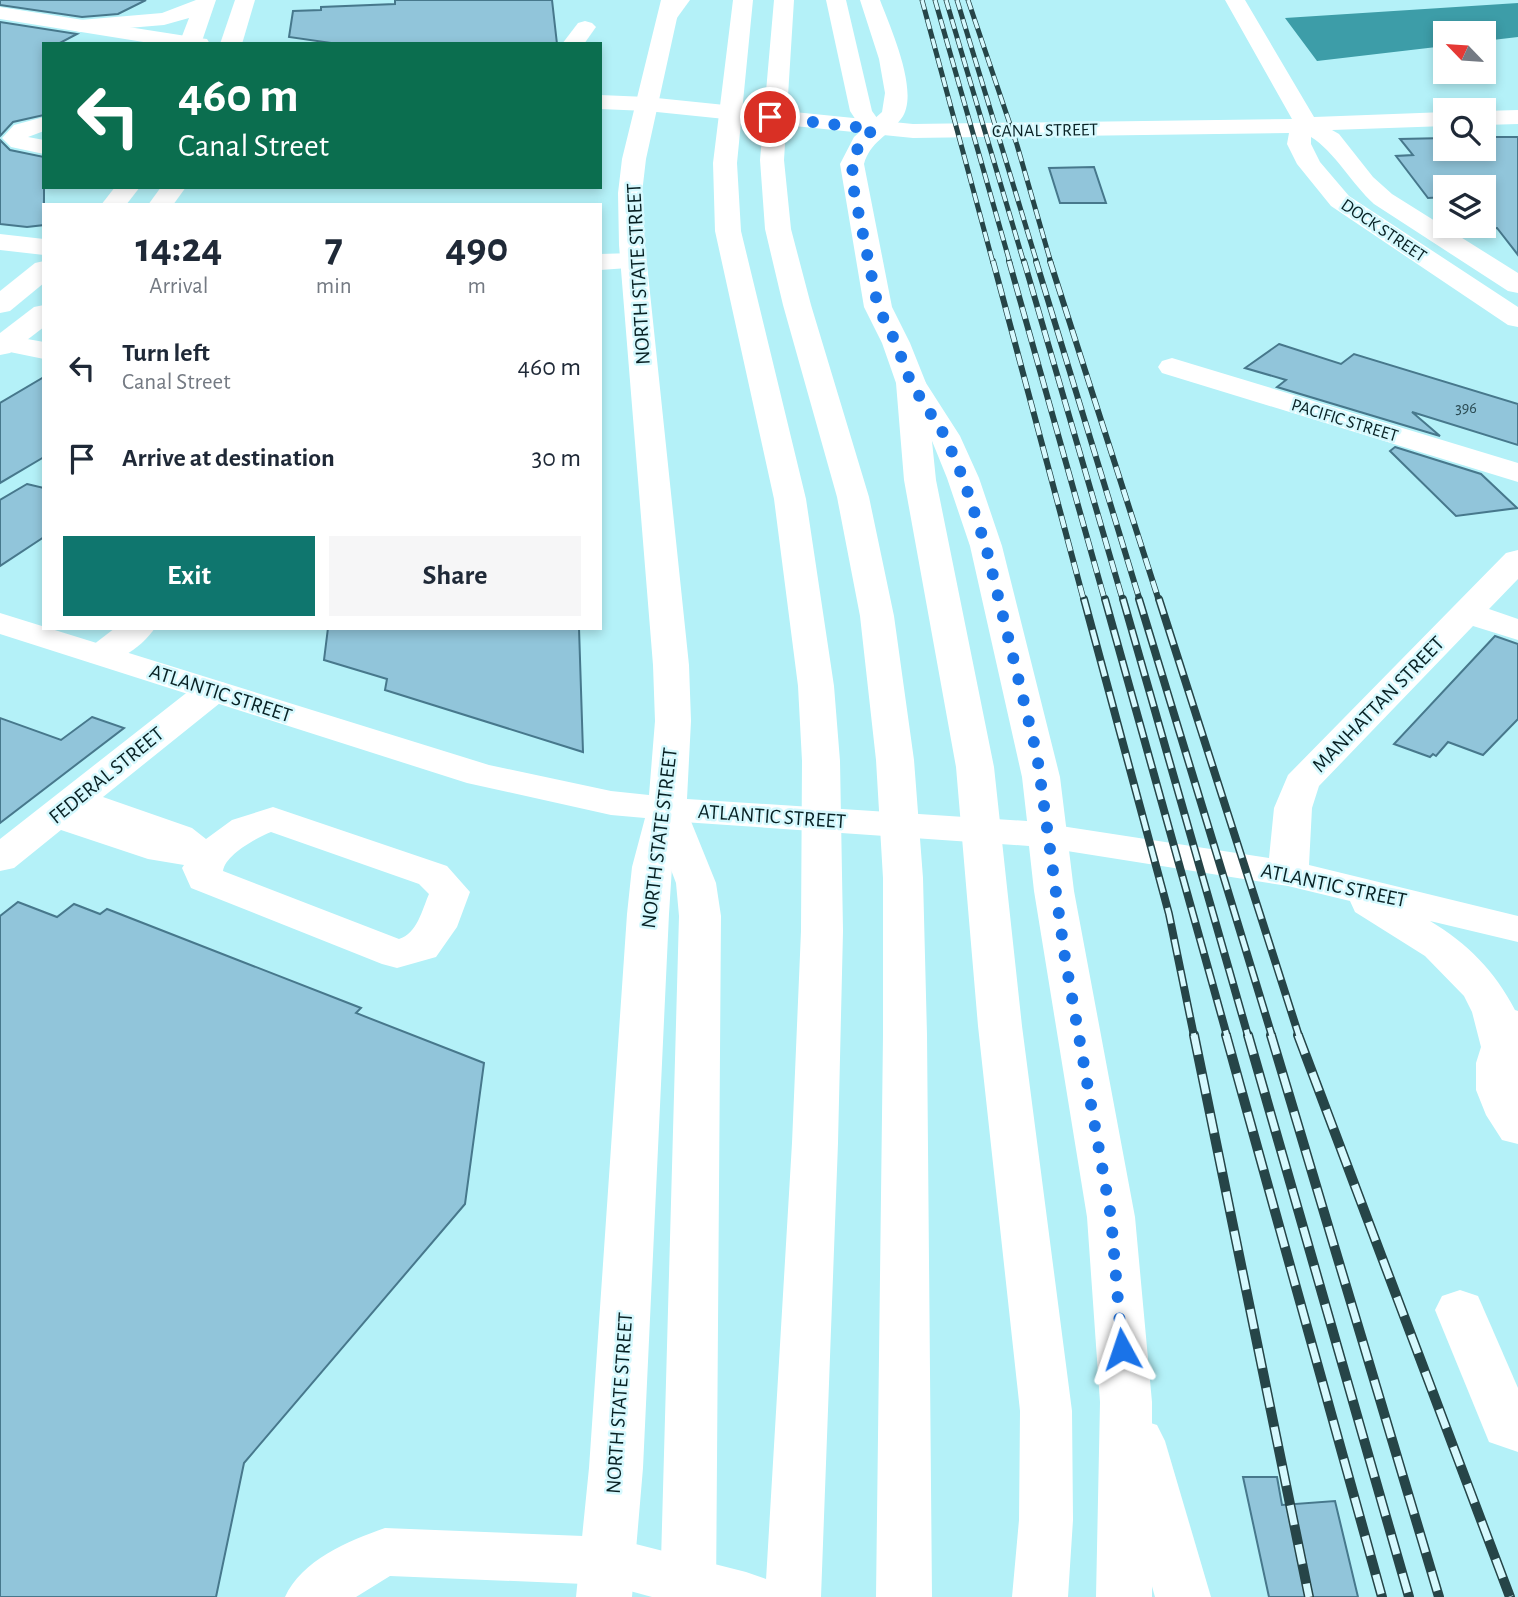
<!DOCTYPE html>
<html lang="en">
<head>
<meta charset="utf-8">
<style>
	body { margin:0; font-family:"Alegreya Sans",sans-serif; background:#f6f6f7; color:#1f2937; height:100vh; display:flex; flex-direction:column; font-size:26px; white-space:nowrap }
	* { box-sizing:border-box; margin:0 }
	p { font-size:23px; color:#747a83 }
	.icon { flex:none; width:38px; height:38px; fill:none; stroke:currentColor; stroke-width:2; stroke-linecap:round; stroke-linejoin:round }
	.map { position:relative; flex:1; overflow:hidden }
	.sheet { position:absolute; left:42px; top:203px; width:560px; height:427px; display:flex; flex-direction:column; background:#fff; border-radius:0px; box-shadow:0 4px 10px #0003 }
	.sheet>* { flex:none }
	.hud { position:absolute; left:42px; top:42px; width:560px; height:147px; border-radius:0px; box-shadow:0 4px 10px #0003; background:#0b6e4f; color:#fff; overflow:hidden }
	.needle { width:46px; rotate:295deg }
	.controls { position:absolute; left:1433px; top:21px; display:grid; gap:14px }
	.controls a { display:grid; place-items:center; width:63px; height:63px; border-radius:0px; background:#fff; box-shadow:0 4px 10px #0003; font-size:35px }
	.pin { position:absolute; display:grid; place-items:center; width:60px; height:60px; color:#fff; margin:-30px; border:4px solid #fff; border-radius:50%; box-shadow:0 2px 7px #0007 }
	.me { position:absolute; width:77px; margin:-38px; rotate:355deg; stroke-linejoin:round; filter:drop-shadow(0 0 5px #0008) }
	.turn { display:flex; align-items:center; gap:24px; height:147px; padding:0 21px; font-size:32px }
	.turn .icon { width:91px; height:91px; stroke-width:2.5 }
	.turn b { display:block; font-size:49px; line-height:60px }
	.eta { display:flex; justify-content:space-evenly; align-items:center; height:119px; text-align:center }
	.eta b { font-size:42px; font-weight:700; line-height:49px }
	.cta { display:flex; gap:14px; margin-top:auto; padding:14px 21px }
	.cta a { flex:1; height:80px; border-radius:0px; background:#0f766e; color:#fff; font-size:28px; font-weight:700; line-height:80px; text-align:center }
	.cta a+a { background:#f6f6f7; color:#1f2937 }
	ul { padding:0; list-style:none }
	li { display:flex; align-items:center; gap:21px; height:91px; padding:0 21px }
	li div { flex:1 }
	li b { display:block; font-size:26px }
	li em { font-style:normal }
	.map>svg:first-child { display:block }
	.water { fill:#3d9da8 }
	.building { fill:#91c5da; stroke:#47788c; stroke-width:2 }
	.lines { fill:none; stroke-linecap:round; stroke-linejoin:round }
	.minor { fill:#fff; fill-rule:evenodd }
	.major { fill:#fff; fill-rule:evenodd }
	.highway { fill:#fff; fill-rule:evenodd }
	.rail-far3-casing { stroke:#264548; stroke-width:5 }
	.rail-far2-casing { stroke:#264548; stroke-width:6 }
	.rail-far1-casing { stroke:#264548; stroke-width:8 }
	.rail-casing { stroke:#264548; stroke-width:10 }
	.rail-far3 { stroke:#d6f9fe; stroke-width:3.5; stroke-dasharray:10; stroke-linecap:butt }
	.rail-far2 { stroke:#d6f9fe; stroke-width:4.5; stroke-dasharray:12; stroke-linecap:butt }
	.rail-far1 { stroke:#d6f9fe; stroke-width:5; stroke-dasharray:16; stroke-linecap:butt }
	.rail { stroke:#d6f9fe; stroke-width:7; stroke-dasharray:20; stroke-linecap:butt }
	.route { stroke:#1a73e8; stroke-width:12; stroke-dasharray:0 21.6 }
	.labels { text-anchor:middle; stroke-width:5; stroke-linejoin:round; paint-order:stroke }
	.far-number-label { font-size:16px; fill:#2a4a52 }
	.far-street-label { font-size:18px; fill:#082124; stroke:#d6f9fe }
	.street-label { font-size:21px; fill:#082124; stroke:#d6f9fe }
</style>
</head>
<body>
<div class="map">
<svg width="1518" height="1597" viewBox="0 0 1518 1597">
	<rect width="100%" height="100%" fill="#b4f1f8"/>
	<path class="water" d="M1518 3V37L1484 41V33H1446L1445 46 1317 61 1285 18Z"/>
	<g class="building">
		<path d="M0 0H146L118 14 82 17 0 5Z"/>
		<path d="M395 0H552L557 44H338L289 37 293 11 321 10V7L395 4Z"/>
		<path d="M0 22 77 34 58 44H44V115L13 122 0 136Z"/>
		<path d="M1484 137H1518V255L1497 228 1484 229V187H1446V197L1428 198 1396 156 1413 155 1400 139 1446 138V149H1484Z"/>
		<path d="M0 140 10 150 44 157V225L27 227 0 224Z"/>
		<path d="M1094 167 1106 203H1060L1049 168Z"/>
		<path d="M1279 344 1341 364 1354 354 1518 404V445L1412 412 1440 436 1277 387 1286 380 1245 368Z"/>
		<path d="M44 377V457L0 483V403Z"/>
		<path d="M1395 447 1481 474 1517 508 1456 516 1390 451Z"/>
		<path d="M27 484 44 488V537L0 566V500Z"/>
		<path d="M328 628H579L583 752 385 690 387 679 324 660Z"/>
		<path d="M1495 636 1518 644V719L1483 755 1448 742 1436 756 1433 754 1430 757 1394 744Z"/>
		<path d="M92 717 124 728 0 823V718L61 740Z"/>
		<path d="M18 902 57 917 74 904 100 914 107 909 361 1008 356 1013 484 1063 465 1204 244 1463 216 1597H0V916Z"/>
		<path d="M1243 1477H1277L1282 1505 1335 1501 1358 1597H1269Z"/>
	</g>
	<g class="lines">
		<g class="minor">
			<path d="M1225 0H1245L1314 117 1446 112V126L1332 130 1339 134 1373 177 1392 194 1518 273V293L1508 291 1374 204C1352 184 1334 151 1311 137V144L1320 162 1349 196 1518 307V327L1508 325 1331 206 1297 164 1287 144 1289 133 913 138 647 111 600 109V95L647 97 913 124 1292 119Z"/>
			<path d="M0 7 199 38 207 39 210 44H156L0 19Z"/>
			<path d="M585 21 592 23 596 27 584 44H562L578 23Z"/>
			<path d="M1518 110V124L1484 125V111Z"/>
			<path d="M44 117V131L28 137 44 140V154L11 147 2 138 14 125Z"/>
			<path d="M0 234 44 239V255L0 250Z"/>
			<path d="M633 253 642 255 646 261 642 267 600 270V254Z"/>
			<path d="M5 335 44 342V359L0 350V336Z"/>
			<path d="M1172 358 1518 463V482L1162 373 1158 367 1162 361Z"/>
			<path d="M1518 550V579L1489 609 1518 619V640L1473 626 1319 786 1312 808 1309 865 1518 916V942L1430 921C1467 943 1495 971 1515 1010L1518 1011V1144L1502 1140 1486 1115 1476 1090V1063L1481 1047 1472 1012 1464 996 1425 956 1355 912 1350 901 1288 886 1048 848 1034 845 1028 836 1034 827 1048 824 1269 858 1274 808 1288 775 1506 553Z"/>
			<path d="M115 628H155C141 648 113 668 89 662L83 655 89 648Z"/>
			<path d="M212 680 225 683 230 691 225 699 103 797 192 828 206 839 232 820 273 807 447 866 470 892 457 927 436 957 397 968 382 964 191 888 182 868 184 865 148 859 61 830 14 868 0 871V839L199 683ZM271 832 419 884 429 894C422 910 417 934 399 939L223 871C225 855 256 838 271 832Z"/>
			<path d="M1460 1290 1478 1296 1518 1388V1452L1489 1442 1435 1310 1442 1296Z"/>
			<path d="M1138 1419 1157 1425 1165 1441 1211 1597H1155L1111 1441 1119 1425Z"/>
			<path d="M385 1528 608 1537 746 1572 766 1579 774 1597H652L608 1585 390 1576 356 1597H285C302 1560 348 1541 385 1528Z"/>
		</g>
		<g class="major">
			<path d="M196 0H216L201 44H179L189 18 164 25 80 32 73 30 69 26 73 22 80 20 162 13Z"/>
			<path d="M235 0H255L242 44H220Z"/>
			<path d="M661 0H681L646 159 642 193 645 245 689 665 691 721 687 799 1027 821 1022 777 970 546 947 478 930 436 896 383 882 343 864 307 840 164 854 137 882 112 885 93 879 59 860 0H880C890 27 921 94 901 119 888 136 870 142 864 164L892 307 910 343 926 383 960 436 979 478 1002 546 1060 777 1074 891 1135 1217 1152 1402V1597H1096L1100 1402 1087 1217 1034 891 1029 846 683 822 672 867 669 914 643 1468 632 1597H576L589 1468 627 914 632 867 645 818 611 815 467 783 0 634V613L489 765 611 791 649 795 655 721 653 665 619 245 618 193 622 159Z"/>
			<path d="M115 187H140L126 205H101Z"/>
			<path d="M161 187H186L173 205H148Z"/>
			<path d="M44 261V283L10 311 0 313V291L35 263Z"/>
			<path d="M44 305V327L10 353 0 355V333L34 307Z"/>
		</g>
		<g class="highway">
			<path d="M670 0H690L674 22H660L657 18Z"/>
			<path d="M733 0H753L737 163 741 231 806 499 834 686 840 761 843 931 838 1143 821 1597H765L792 1143 801 931 802 761 798 686 774 499 715 231 713 163Z"/>
			<path d="M774 0H794L784 160 791 229 811 305 869 497 894 616 914 760 923 878 927 1035 932 1597H876L883 1035V878L876 760 860 616 837 497 783 305 765 229 760 160Z"/>
			<path d="M826 0H846L872 111 885 129 881 134H865L850 111Z"/>
			<path d="M911 374 921 377 926 383 936 480 994 767 1022 1026 1072 1411 1073 1520 1068 1597H1012L1019 1520 1020 1411 978 1026 956 767 904 480 896 383 901 377Z"/>
			<path d="M667 797 681 801 686 809 716 883 721 916 716 1597H660L679 916 676 883 648 809 653 801Z"/>
		</g>
		<g class="rail-far3-casing">
			<g id="rail-far3">
				<path d="M922 0 993 263"/>
				<path d="M935 0 1010 263"/>
				<path d="M946 0 1024 263"/>
				<path d="M957 0 1037 263"/>
				<path d="M968 0 1017 145 1051 263"/>
			</g>
		</g>
		<g class="rail-far2-casing">
			<g id="rail-far2">
				<path d="M993 261 1084 601"/>
				<path d="M1009 261 1105 601"/>
				<path d="M1024 261 1123 601"/>
				<path d="M1036 261 1140 601"/>
				<path d="M1050 261 1159 601"/>
			</g>
		</g>
		<g class="rail-far1-casing">
			<g id="rail-far1">
				<path d="M1084 599 1169 914 1194 1036"/>
				<path d="M1105 599 1227 1036"/>
				<path d="M1123 599 1248 1036"/>
				<path d="M1139 599 1272 1036"/>
				<path d="M1159 599 1299 1036"/>
			</g>
		</g>
		<g class="rail-casing">
			<g id="rail">
				<path d="M1194 1035 1309 1597"/>
				<path d="M1226 1035 1382 1597"/>
				<path d="M1248 1035 1409 1597"/>
				<path d="M1271 1035 1439 1597"/>
				<path d="M1298 1035 1510 1597"/>
			</g>
		</g>
		<use href="#rail-far3" class="rail-far3"/>
		<use href="#rail-far2" class="rail-far2"/>
		<use href="#rail-far1" class="rail-far1"/>
		<use href="#rail" class="rail"/>
	</g>
	<g class="lines">
		<path class="route" d="M770 117 873 129 859 145 852 164 854 191 878 307 896 343 911 383 945 436 963 478 986 547 1037 755 1065 958 1111 1217 1122 1349"/>
	</g>
	<g class="labels">
		<g class="far-number-label">
			<text x="1466" y="413">396</text>
		</g>
		<g class="far-street-label">
			<text transform="translate(1045 130) rotate(-1)" y="6">CANAL STREET</text>
			<text transform="translate(1384 230) rotate(34)" y="6">DOCK STREET</text>
			<text transform="translate(1345 420) rotate(17)" y="6">PACIFIC STREET</text>
		</g>
		<g class="street-label">
			<text transform="translate(638 274) rotate(-93)" y="7">NORTH STATE STREET</text>
			<text transform="translate(221 693) rotate(18)" y="7">ATLANTIC STREET</text>
			<text transform="translate(1378 704) rotate(-46)" y="7">MANHATTAN STREET</text>
			<text transform="translate(106 775) rotate(-39)" y="7">FEDERAL STREET</text>
			<text transform="translate(772 816) rotate(4)" y="7">ATLANTIC STREET</text>
			<text transform="translate(659 838) rotate(-83)" y="7">NORTH STATE STREET</text>
			<text transform="translate(1334 885) rotate(12)" y="7">ATLANTIC STREET</text>
			<text transform="translate(619 1403) rotate(-86)" y="7">NORTH STATE STREET</text>
		</g>
	</g>
</svg>
<div class="controls">
<a><svg class="needle" viewBox="-14 -14 28 28"><path d="M0-13l5 13h-10z" fill="#e53935"/><path d="M0 13l5-13h-10z" fill="#747a83"/></svg></a>
<a><svg class="icon" aria-label="search" viewBox="0 0 24 24"><circle cx="10" cy="10" r="6"/><path d="M15 15l6 6"/></svg></a>
<a><svg class="icon" aria-label="layers" viewBox="0 0 24 24"><path d="M12 4l9 5-9 5-9-5zM3 14l9 5 9-5"/></svg></a>
</div>
<div class="pin" style="left:770px;top:117px;background:#d93025"><svg class="icon" aria-label="arrive" viewBox="0 0 24 24"><path d="M6 21V4h12l-3 4 3 4H6"/></svg></div>
<svg class="me" style="left:1122px;top:1349px" viewBox="-20 -20 40 40"><path d="M0-17L14 15 0 8-14 15z" fill="#1a73e8" stroke="#fff" stroke-width="4"/></svg>
<div class="hud">
<div class="turn"><svg class="icon" aria-label="left" viewBox="0 0 24 24"><path d="M17 20v-9H6M10 6l-5 5 5 5"/></svg><div><b>460 m</b>Canal Street</div></div>
</div>
<section class="sheet">
<div class="eta">
<div><b>14:24</b><p>Arrival</p></div>
<div><b>7</b><p>min</p></div>
<div><b>490</b><p>m</p></div>
</div>
<ul>
<li><svg class="icon" aria-label="left" viewBox="0 0 24 24"><path d="M17 20v-9H6M10 6l-5 5 5 5"/></svg><div><b>Turn left</b><p>Canal Street</p></div><em>460 m</em></li>
<li><svg class="icon" aria-label="arrive" viewBox="0 0 24 24"><path d="M6 21V4h12l-3 4 3 4H6"/></svg><div><b>Arrive at destination</b></div><em>30 m</em></li>
</ul>
<div class="cta"><a>Exit</a><a>Share</a></div>
</section>
</div>
</body>
</html>
